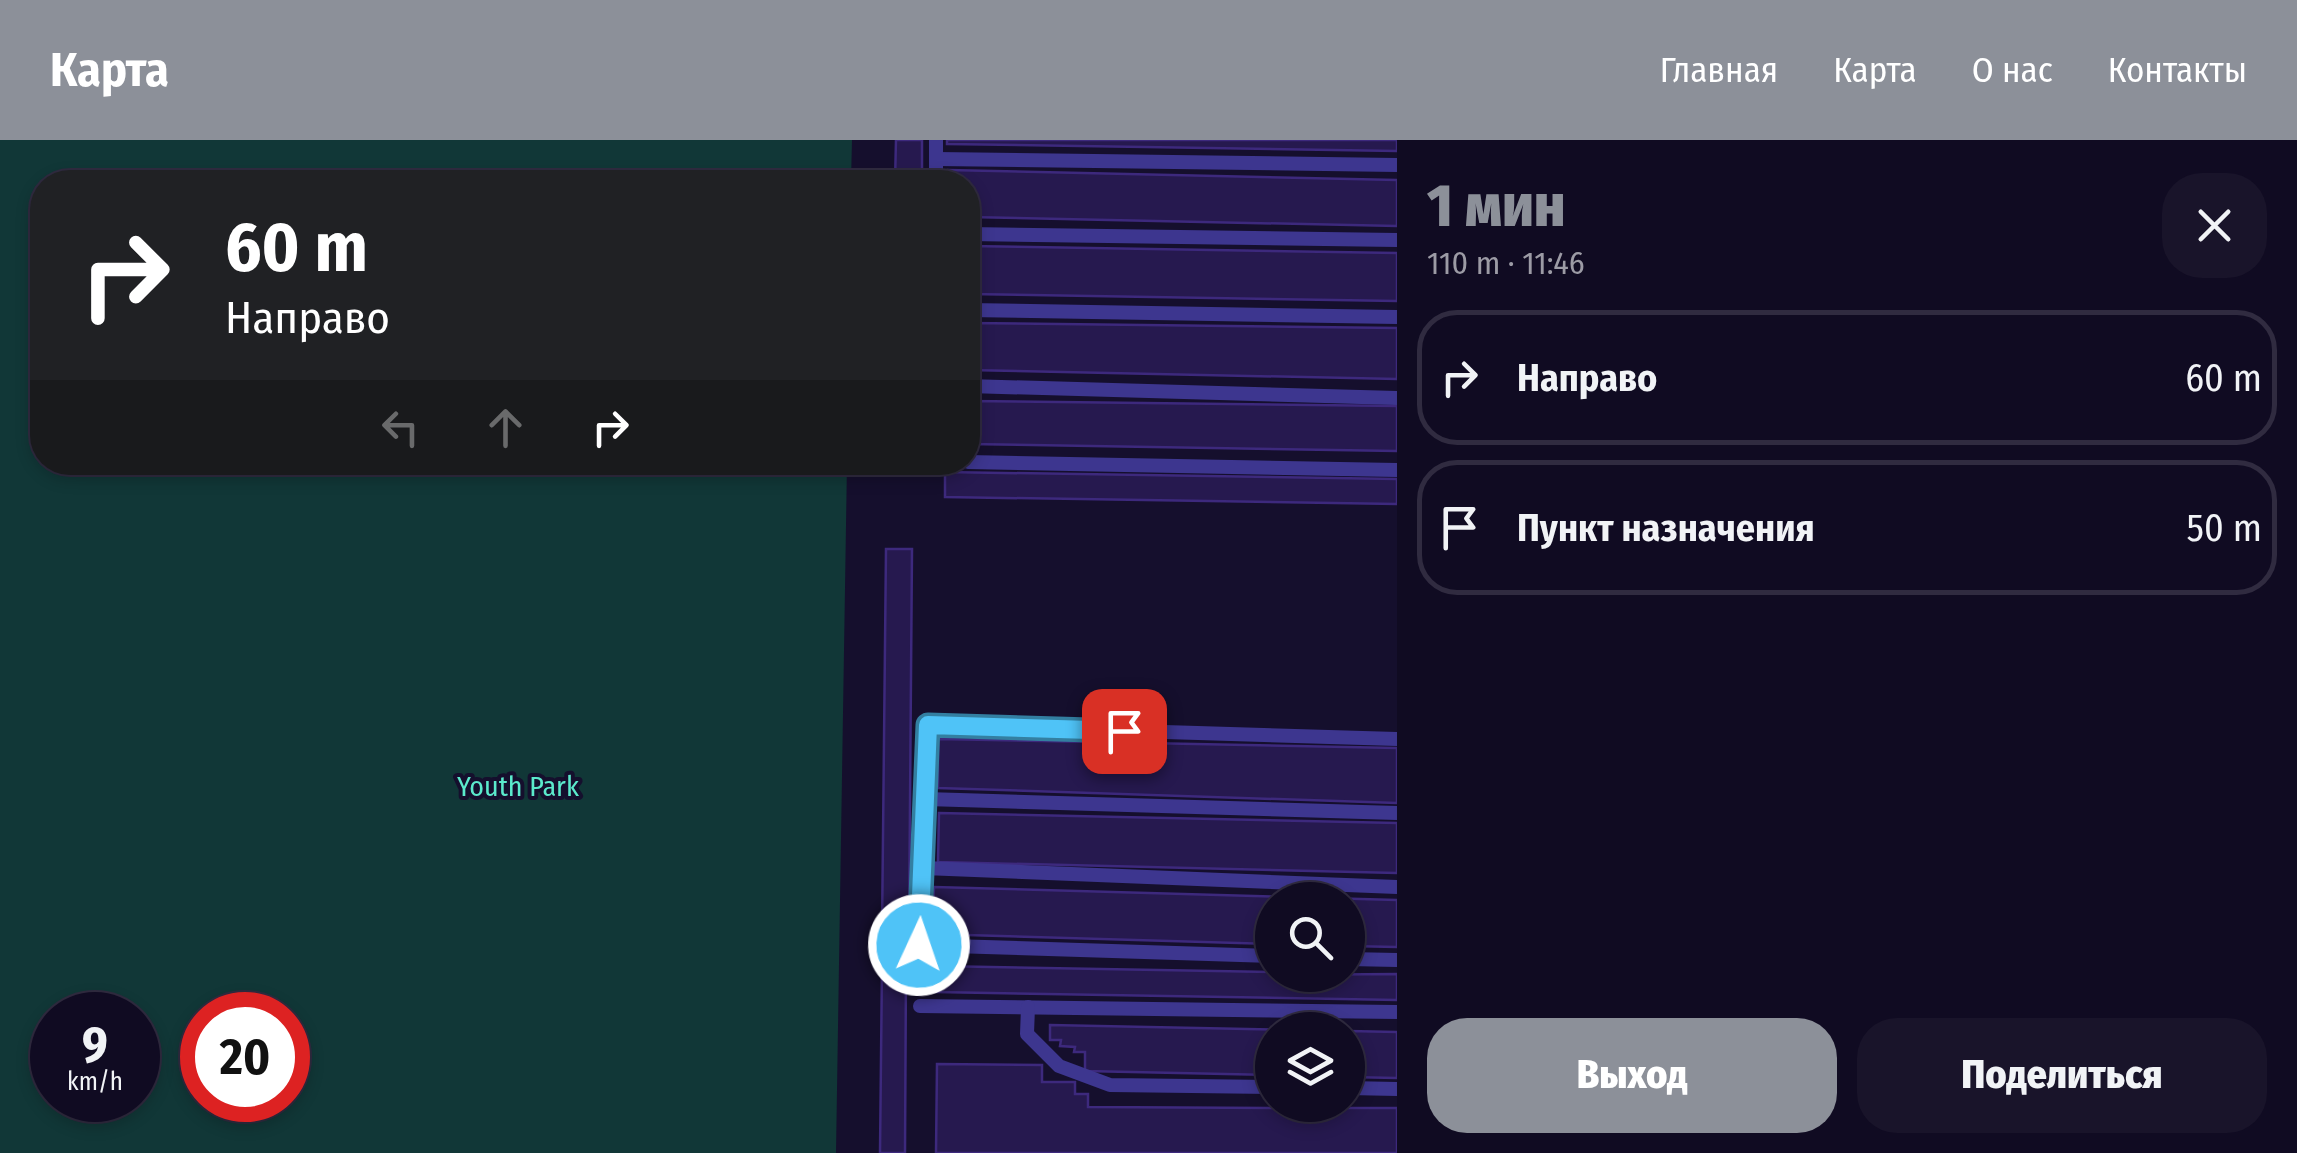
<!DOCTYPE html>
<html lang="ru">
<head>
<meta charset="utf-8">
<style>
	body { margin:0; font-family:"Fira Sans Condensed",sans-serif; background:#19142a; color:#f1f3f6; height:100vh; display:flex; flex-direction:column; font-size:38px; white-space:nowrap }
	* { box-sizing:border-box; margin:0 }
	p { font-size:32px; color:#9c9ba5 }
	.icon { flex:none; width:55px; height:55px; fill:none; stroke:currentColor; stroke-width:2; stroke-linecap:round; stroke-linejoin:round }
	.map { position:relative; flex:1; overflow:hidden }
	.panel { display:flex; flex-direction:column; background:#100b22; width:900px }
	.panel>* { flex:none }
	.hud { position:absolute; left:30px; top:30px; width:950px; height:305px; border-radius:40px; box-shadow:0 5px 15px #0003,0 0 0 2px #302b40; background:#202124; color:#fff; overflow:hidden }
	.controls { position:absolute; left:1255px; top:742px; display:grid; gap:20px }
	.controls a { display:grid; place-items:center; width:110px; height:110px; border-radius:50%; background:#100b22; box-shadow:0 5px 15px #0003,0 0 0 2px #302b40; font-size:50px }
	.speed { position:absolute; left:30px; top:852px; display:flex; gap:20px; font-size:50px; font-weight:700; text-align:center }
	.speed>* { display:grid; place-content:center; width:130px; height:130px; border-radius:50%; background:#100b22; box-shadow:0 5px 15px #0003,0 0 0 2px #302b40; line-height:1 }
	.speed small { font-size:25px; font-weight:400 }
	.speed .limit { border:15px solid #d22; background:#fff; color:#111 }
	.pin { position:absolute; display:grid; place-items:center; width:85px; height:85px; color:#fff; margin:-42px; border-radius:20px; box-shadow:0 5px 15px #0006 }
	.me { position:absolute; width:110px; margin:-55px; rotate:3deg; stroke-linejoin:round; filter:drop-shadow(0 0 8px #0008) }
	.turn { display:flex; align-items:center; gap:35px; height:210px; padding:0 30px; font-size:45px }
	.turn .icon { width:130px; height:130px; stroke-width:2.5 }
	.turn b { display:block; font-size:70px; line-height:85px }
	.lanes { display:flex; align-items:center; height:95px; padding:0 30px; background:#0003; justify-content:center; gap:50px; direction:ltr }
	.lanes .off { opacity:.35 }
	.round { display:grid; place-items:center; flex:none; width:105px; height:105px; border-radius:40px; background:#19142a }
	.headline { display:flex; align-items:center; justify-content:space-between; height:170px; padding:0 30px }
	h1 { font-size:60px; font-weight:800; line-height:75px; color:#8c9099 }
	.action { display:flex; gap:20px; margin-top:auto; padding:20px 30px }
	.action a { flex:1; height:115px; border-radius:40px; background:#8c9099; color:#fff; font-size:40px; font-weight:800; line-height:115px; text-align:center }
	.action a+a { background:#19142a; color:#f1f3f6 }
	ul { padding:0; list-style:none }
	li { display:flex; align-items:center; gap:30px; height:135px; margin:0 20px 15px; padding:0 10px; border:5px solid #302b40; border-radius:40px }
	li div { flex:1 }
	li b { display:block; font-size:38px }
	li em { font-style:normal }
	header { display:flex; align-items:center; gap:60px; box-sizing:border-box; height:140px; padding:0 50px; background:#8c9099; color:#fff }
	header strong { font-size:48px }
	nav { display:flex; gap:55px; margin-inline-start:auto; font-size:35px }
	main { display:flex; flex:1; min-height:0 }
	.map>svg:first-child { display:block }
	.green { fill:#113737; fill-rule:evenodd }
	.building { fill:#26194f; stroke:#3d297d; stroke-width:2.5 }
	.lines { fill:none; stroke-linecap:round; stroke-linejoin:round }
	.service { stroke:#3d368f; stroke-width:14 }
	.route-casing { stroke:#337fa1; stroke-width:25 }
	.route { stroke:#4fc3f7; stroke-width:18 }
	.labels { text-anchor:middle; stroke-width:8; stroke-linejoin:round; paint-order:stroke }
	.park-label { font-size:28px; fill:#5beacc; stroke:#150f2d }
</style>
</head>
<body>
<header>
<strong>Карта</strong>
<nav><a>Главная</a><a>Карта</a><a>О нас</a><a>Контакты</a></nav>
</header>
<main>
<div class="map">
<svg width="1397" height="1013" viewBox="0 0 1397 1013">
	<rect width="100%" height="100%" fill="#150f2d"/>
	<path class="green" d="M0 0H852L851 42H42V322L847 323 836 1013H0ZM52 875H138V960H52ZM202 875H288V960H202Z"/>
	<g class="building">
		<path d="M896 0H922V42H895Z"/>
		<path d="M947 0H1397V11L947 4Z"/>
		<path d="M948 30 1397 40V86L968 77V42H948Z"/>
		<path d="M968 106 1397 113V161L968 154Z"/>
		<path d="M968 183 1397 188V239L968 230Z"/>
		<path d="M968 261 1397 266V311L968 304Z"/>
		<path d="M945 332 1397 339V364L945 357Z"/>
		<path d="M886 409H912L909 792H882Z"/>
		<path d="M938 599 1397 608V663L938 648Z"/>
		<path d="M939 673 1397 683V733L938 722Z"/>
		<path d="M934 747 1397 760V807L1348 806V760H1272V804L932 794Z"/>
		<path d="M882 825H906L905 1013H880Z"/>
		<path d="M937 826 1272 832V835L1397 834V860L936 852Z"/>
		<path d="M1050 885 1293 890H1272V935L1085 931V912H1074L1075 907 1060 906 1061 900H1050Z"/>
		<path d="M1348 891 1397 892V938L1348 937Z"/>
		<path d="M937 924 1042 925V942H1075V954H1088V967L1286 968V965H1302V968H1397V1013H936Z"/>
	</g>
	<g class="lines">
		<g class="service">
			<path d="M936 19 1397 25"/>
			<path d="M936 42V0"/>
			<path d="M968 94 1397 100"/>
			<path d="M968 170 1397 177"/>
			<path d="M968 246 1397 258"/>
			<path d="M968 322 1397 330"/>
			<path d="M926 659 929 585 1397 599"/>
			<path d="M924 728 926 659 1397 673"/>
			<path d="M1272 816 919 805 924 728 1397 747"/>
			<path d="M1348 819 1397 820"/>
			<path d="M920 866 1397 872"/>
			<path d="M1028 867 1027 894 1059 926 1110 945 1272 947"/>
			<path d="M1348 948 1397 949"/>
		</g>
	</g>
	<g class="lines">
		<g class="route-casing">
			<path id="route" d="M919 805 928 585 1124 591"/>
		</g>
		<use href="#route" class="route"/>
	</g>
	<g class="labels">
		<g class="park-label">
			<text x="518" y="656">Youth Park</text>
		</g>
	</g>
</svg>
<div class="controls">
<a><svg class="icon" aria-label="search" viewBox="0 0 24 24"><circle cx="10" cy="10" r="6"/><path d="M15 15l6 6"/></svg></a>
<a><svg class="icon" aria-label="layers" viewBox="0 0 24 24"><path d="M12 4l9 5-9 5-9-5zM3 14l9 5 9-5"/></svg></a>
</div>
<div class="speed"><div>9<small>km/h</small></div><div class="limit">20</div></div>
<div class="pin" style="left:1124px;top:591px;background:#d93025"><svg class="icon" aria-label="arrive" viewBox="0 0 24 24"><path d="M6 21V4h12l-3 4 3 4H6"/></svg></div>
<svg class="me" style="left:919px;top:805px" viewBox="-20 -20 40 40"><circle r="17" fill="#4fc3f7" stroke="#fff" stroke-width="3"/><path d="M0-11L8 9 0 5-8 9z" fill="#fff"/></svg>
<div class="hud">
<div class="turn"><svg class="icon" aria-label="right" viewBox="0 0 24 24"><path d="M7 20v-9h11M14 6l5 5-5 5"/></svg><div><b>60 m</b>Направо</div></div>
<div class="lanes"><svg class="icon off" aria-label="left" viewBox="0 0 24 24"><path d="M17 20v-9H6M10 6l-5 5 5 5"/></svg><svg class="icon off" aria-label="ahead" viewBox="0 0 24 24"><path d="M12 20V5M6 11l6-6 6 6"/></svg><svg class="icon" aria-label="right" viewBox="0 0 24 24"><path d="M7 20v-9h11M14 6l5 5-5 5"/></svg></div>
</div>
</div>
<section class="panel">
<div class="headline"><div><h1>1 мин</h1><p>110 m · 11:46</p></div><a class="round"><svg class="icon" aria-label="close" viewBox="0 0 24 24"><path d="M6 6l12 12M18 6L6 18"/></svg></a></div>
<ul>
<li><svg class="icon" aria-label="right" viewBox="0 0 24 24"><path d="M7 20v-9h11M14 6l5 5-5 5"/></svg><div><b>Направо</b></div><em>60 m</em></li>
<li><svg class="icon" aria-label="arrive" viewBox="0 0 24 24"><path d="M6 21V4h12l-3 4 3 4H6"/></svg><div><b>Пункт назначения</b></div><em>50 m</em></li>
</ul>
<div class="action"><a>Выход</a><a>Поделиться</a></div>
</section>
</main>
</body>
</html>
